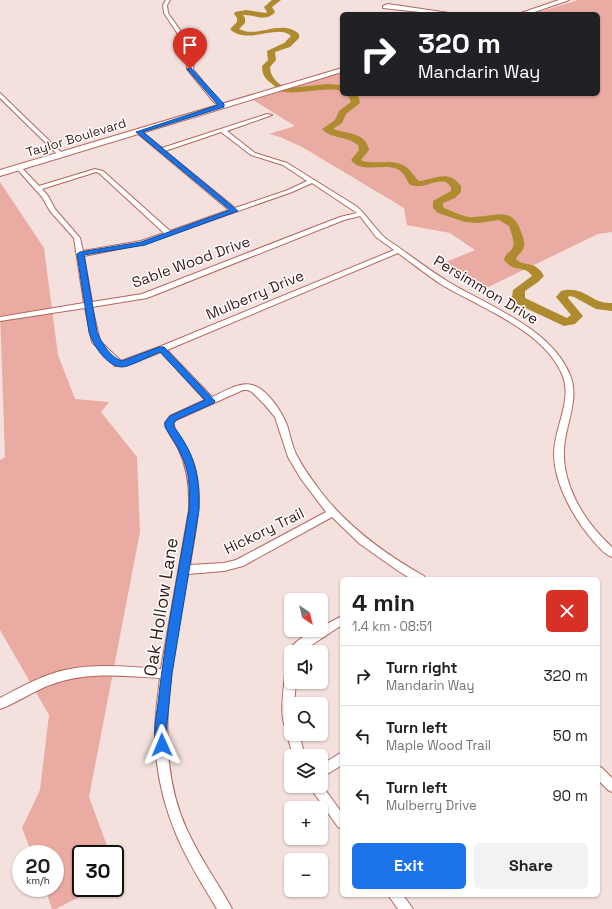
<!DOCTYPE html>
<html lang="en">
<head>
<meta charset="utf-8">
<style>
	body { margin:0; font-family:"Space Grotesk",sans-serif; background:#f2f2f2; color:#202124; height:100vh; display:flex; flex-direction:column; font-size:15px; white-space:nowrap }
	* { box-sizing:border-box; margin:0 }
	p { font-size:13px; color:#757577 }
	.icon { flex:none; width:22px; height:22px; fill:none; stroke:currentColor; stroke-width:2; stroke-linecap:round; stroke-linejoin:round }
	.map { position:relative; flex:1; overflow:hidden }
	.side { position:absolute; left:340px; top:577px; width:260px; height:320px; display:flex; flex-direction:column; background:#fff; border-radius:6px; box-shadow:0 1px 3px #0004 }
	.side>* { flex:none }
	.top-card { position:absolute; left:340px; top:12px; width:260px; height:84px; border-radius:6px; box-shadow:0 1px 3px #0004; background:#202124; color:#fff; overflow:hidden }
	.needle { width:26px; rotate:145deg }
	.fabs { position:absolute; left:284px; top:593px; display:grid; gap:8px }
	.fabs a { display:grid; place-items:center; width:44px; height:44px; border-radius:6px; background:#fff; box-shadow:0 1px 3px #0004; font-size:20px }
	.speed { position:absolute; left:12px; top:845px; display:flex; gap:8px; font-size:20px; font-weight:700; text-align:center }
	.speed>* { display:grid; place-content:center; width:52px; height:52px; border-radius:50%; background:#fff; box-shadow:0 1px 3px #0004; line-height:1 }
	.speed small { font-size:10px; font-weight:400 }
	.speed .limit { border:2px solid #111; border-radius:6px; background:#fff; color:#111 }
	.pin { position:absolute; display:grid; place-items:center; width:34px; height:34px; color:#fff; margin:-41px -17px; border-radius:50% 50% 50% 0; rotate:-45deg; box-shadow:0 0 4px #0007 }
	.pin .icon { rotate:45deg }
	.me { position:absolute; width:44px; margin:-22px; rotate:359deg; stroke-linejoin:round; filter:drop-shadow(0 0 3px #0008) }
	.turn { display:flex; align-items:center; gap:14px; height:84px; padding:0 12px; font-size:18px }
	.turn .icon { width:52px; height:52px; stroke-width:2.5 }
	.turn b { display:block; font-size:28px; line-height:34px }
	.round { display:grid; place-items:center; flex:none; width:42px; height:42px; border-radius:6px; background:#f2f2f2 }
	.head { display:flex; align-items:center; justify-content:space-between; height:68px; padding:0 12px }
	h1 { font-size:24px; font-weight:600; line-height:30px }
	.action { display:flex; gap:8px; margin-top:auto; padding:8px 12px }
	.action a { flex:1; height:46px; border-radius:6px; background:#1a73e8; color:#fff; font-size:16px; font-weight:600; line-height:46px; text-align:center }
	.action a+a { background:#f2f2f2; color:#202124 }
	ul { padding:0; list-style:none }
	li { display:flex; align-items:center; gap:12px; height:60px; padding:0 12px; border-top:1px solid #e0e0e0 }
	li div { flex:1 }
	li b { display:block; font-size:15px }
	li em { font-style:normal }
	.map>svg:first-child { display:block }
	.green { fill:#eaaba2 }
	.lines { fill:none; stroke-linecap:round; stroke-linejoin:round }
	.river { fill:#ad8b2e; fill-rule:evenodd }
	.street-casing { stroke:#b4665b; stroke-width:2 }
	.secondary-casing { stroke:#b4665b; stroke-width:2 }
	.street { fill:#fff; fill-rule:evenodd }
	.secondary { fill:#fff; fill-rule:evenodd }
	.route { fill:#1a73e8; stroke:#114b97 }
	.labels { text-anchor:middle; stroke-width:3; stroke-linejoin:round; paint-order:stroke }
	.far-street-label { font-size:13px; fill:#391915; stroke:#fff }
	.street-label { font-size:15px; fill:#391915; stroke:#fff }
	.near-street-label { font-size:18px; fill:#391915; stroke:#fff }
</style>
</head>
<body>
<div class="map">
<svg width="612" height="909" viewBox="0 0 612 909">
	<rect width="100%" height="100%" fill="#f4e1de"/>
	<g class="green">
		<path d="M578 0H612V232L598 234 480 291 439 265 475 250 450 233 407 225 404 208 302 147 280 137 269 134 295 126 253 100 342 72V94H598V14H532Z"/>
		<path d="M0 182 44 248 58 355 75 399 109 402 101 412 137 457 140 532 89 797 110 854H81V888H96L56 909H52L45 888H55V854H32L22 828 40 790 49 715 0 630V460L5 457 0 311Z"/>
	</g>
	<g class="lines">
		<g class="river">
			<path d="M272 0H281L272 7 275 12C266 23 254 14 243 15L245 18V23L239 29C258 39 281 18 299 34V38L290 47 275 52 276 60 270 67C270 78 280 86 289 88L327 84 342 85V91C321 86 300 96 279 91 274 82 262 82 262 66L268 60 267 51 284 43 291 36C278 23 247 46 230 29L237 22V18L234 14 235 12 246 10 266 13 267 12 264 7Z"/>
			<path d="M347 94H356L359 98 360 103 346 114 342 123 333 129C347 134 366 132 369 150L361 160 363 161C377 165 394 158 406 167 412 171 414 177 419 181 436 179 448 169 461 186V192L455 198 443 203V207L446 209C453 211 461 216 469 217 489 219 513 203 521 232 523 237 525 242 524 247 523 252 517 255 516 259 524 268 535 259 544 276L538 282 525 291V298L567 318 571 315 556 297 561 291C585 285 590 304 612 303V311L596 309 574 297 569 296 568 298 583 316 575 324 564 326 517 304 512 297 513 290 532 276C525 264 515 274 504 260 505 254 509 253 512 249 516 243 511 233 509 226L499 220 478 223 465 222 438 213 433 208V201L451 191V187L446 182C433 179 423 191 409 184 406 178 404 172 397 169 383 163 362 174 351 160L359 150 358 145C347 136 331 139 322 129L335 120 339 111 351 102Z"/>
		</g>
		<g class="street-casing">
			<g id="street">
				<path d="M166 0H170L167 5 168 13 195 51 193 69 217 99 224 105V107H220L213 101 187 69 189 51 164 13 163 5Z"/>
				<path d="M388 4 449 13 451 14H438L383 8V6Z"/>
				<path d="M0 93 63 154V156H59L0 98Z"/>
				<path d="M267 114 272 115 227 131 255 153 287 163 356 206C367 215 374 228 385 238 406 252 426 268 447 281 488 306 551 328 570 375 579 396 568 420 565 440 558 480 584 522 612 547V557C606 555 600 549 596 544 575 521 553 483 554 452 555 426 573 399 562 374 543 330 481 308 442 285 427 275 413 264 398 253L167 350 212 397C224 392 241 380 255 386 269 392 282 412 287 425 290 435 292 445 296 454 303 468 312 480 321 492 349 528 385 554 424 576L425 579H411L397 570 360 544 332 517 243 566 224 571 188 574C174 657 150 749 187 830 195 847 205 864 215 880 221 890 227 899 232 909H217C203 885 187 861 176 834 163 803 155 767 155 733 155 715 158 696 160 678 124 676 85 671 50 685 33 691 17 703 0 709V698C21 687 42 675 65 670 97 663 130 667 161 669L189 510C190 488 188 468 178 448 174 440 167 433 165 423L170 416 205 400 161 352 125 366H115L92 342 85 308 0 321V317L84 303 74 238 50 211 42 197 17 169V167H21L39 186 95 169 103 171 170 231 229 210 137 133V131H141L162 148ZM221 132 251 155 283 165 307 181 288 190 235 208 165 151ZM96 172 99 173 164 233 141 241 83 251 80 238 55 209 48 196 42 189ZM312 183 357 213 340 217 142 294 92 302 84 256 144 244 292 192ZM360 216 376 237 394 250 159 347 121 361 100 341 92 307 147 298 344 220ZM243 390H248L252 392 264 404 275 417 288 457 301 479 326 512 236 560 224 563 190 565C195 531 205 496 193 462 188 448 177 437 173 423L176 420Z"/>
				<path d="M342 616V625L301 652H291V656L289 655 288 652C292 643 311 630 321 630V627Z"/>
				<path d="M291 669V682H296L294 704H291V734H299L305 756H293L287 734 288 732C278 720 284 689 285 674L287 671Z"/>
				<path d="M342 752V765L321 778V765Z"/>
				<path d="M598 766 602 768 612 778V792L608 790 598 780Z"/>
				<path d="M321 784 342 813V829L338 827 309 786H321Z"/>
				<path d="M388 895H403L413 909H398Z"/>
			</g>
		</g>
		<g class="secondary-casing">
			<g id="secondary">
				<path d="M559 0H569L529 14H518Z"/>
				<path d="M342 68V72L0 176V170Z"/>
			</g>
		</g>
		<use href="#street" class="street"/>
		<use href="#secondary" class="secondary"/>
	</g>
	<path class="route" d="M190 67 224 104V107L143 132 238 211 145 245 84 255 97 332C101 342 111 358 122 361L159 347H164L215 401 214 403 176 420 174 423V427C195 454 200 476 199 510L172 674 166 733 168 745 166 749 162 750 158 749C152 735 156 718 158 703 165 638 178 574 189 510 191 470 186 460 165 427V422L170 416 205 400 160 352C152 355 129 367 122 367 107 367 93 345 89 332L77 254 80 252 141 242 230 210 136 132 218 105 188 70 187 69Z"/>
	<g class="labels">
		<g class="far-street-label">
			<text transform="translate(76 137) rotate(-17)" y="5">Taylor Boulevard</text>
		</g>
		<g class="street-label">
			<text transform="translate(191 262) rotate(-20)" y="5">Sable Wood Drive</text>
			<text transform="translate(486 290) rotate(31)" y="5">Persimmon Drive</text>
			<text transform="translate(255 295) rotate(-23)" y="5">Mulberry Drive</text>
			<text transform="translate(264 531) rotate(-26)" y="5">Hickory Trail</text>
		</g>
		<g class="near-street-label">
			<text transform="translate(161 607) rotate(-81)" y="6">Oak Hollow Lane</text>
		</g>
	</g>
</svg>
<div class="fabs">
<a><svg class="needle" viewBox="-14 -14 28 28"><path d="M0-13l5 13h-10z" fill="#e53935"/><path d="M0 13l5-13h-10z" fill="#757577"/></svg></a>
<a><svg class="icon" aria-label="sound" viewBox="0 0 24 24"><path d="M4 9h4l5-4v14l-5-4H4zM17 9q2 3 0 6"/></svg></a>
<a><svg class="icon" aria-label="search" viewBox="0 0 24 24"><circle cx="10" cy="10" r="6"/><path d="M15 15l6 6"/></svg></a>
<a><svg class="icon" aria-label="layers" viewBox="0 0 24 24"><path d="M12 4l9 5-9 5-9-5zM3 14l9 5 9-5"/></svg></a>
<a>+</a>
<a>−</a>
</div>
<div class="speed"><div>20<small>km/h</small></div><div class="limit">30</div></div>
<div class="pin" style="left:190px;top:69px;background:#d93025"><svg class="icon" aria-label="arrive" viewBox="0 0 24 24"><path d="M6 21V4h12l-3 4 3 4H6"/></svg></div>
<svg class="me" style="left:162px;top:745px" viewBox="-20 -20 40 40"><path d="M0-17L14 15 0 8-14 15z" fill="#1a73e8" stroke="#fff" stroke-width="4"/></svg>
<div class="top-card">
<div class="turn"><svg class="icon" aria-label="right" viewBox="0 0 24 24"><path d="M7 20v-9h11M14 6l5 5-5 5"/></svg><div><b>320 m</b>Mandarin Way</div></div>
</div>
<section class="side">
<div class="head"><div><h1>4 min</h1><p>1.4 km · 08:51</p></div><a class="round" style="background:#d93025;color:#fff"><svg class="icon" aria-label="close" viewBox="0 0 24 24"><path d="M6 6l12 12M18 6L6 18"/></svg></a></div>
<ul>
<li><svg class="icon" aria-label="right" viewBox="0 0 24 24"><path d="M7 20v-9h11M14 6l5 5-5 5"/></svg><div><b>Turn right</b><p>Mandarin Way</p></div><em>320 m</em></li>
<li><svg class="icon" aria-label="left" viewBox="0 0 24 24"><path d="M17 20v-9H6M10 6l-5 5 5 5"/></svg><div><b>Turn left</b><p>Maple Wood Trail</p></div><em>50 m</em></li>
<li><svg class="icon" aria-label="left" viewBox="0 0 24 24"><path d="M17 20v-9H6M10 6l-5 5 5 5"/></svg><div><b>Turn left</b><p>Mulberry Drive</p></div><em>90 m</em></li>
</ul>
<div class="action"><a>Exit</a><a>Share</a></div>
</section>
</div>
</body>
</html>
